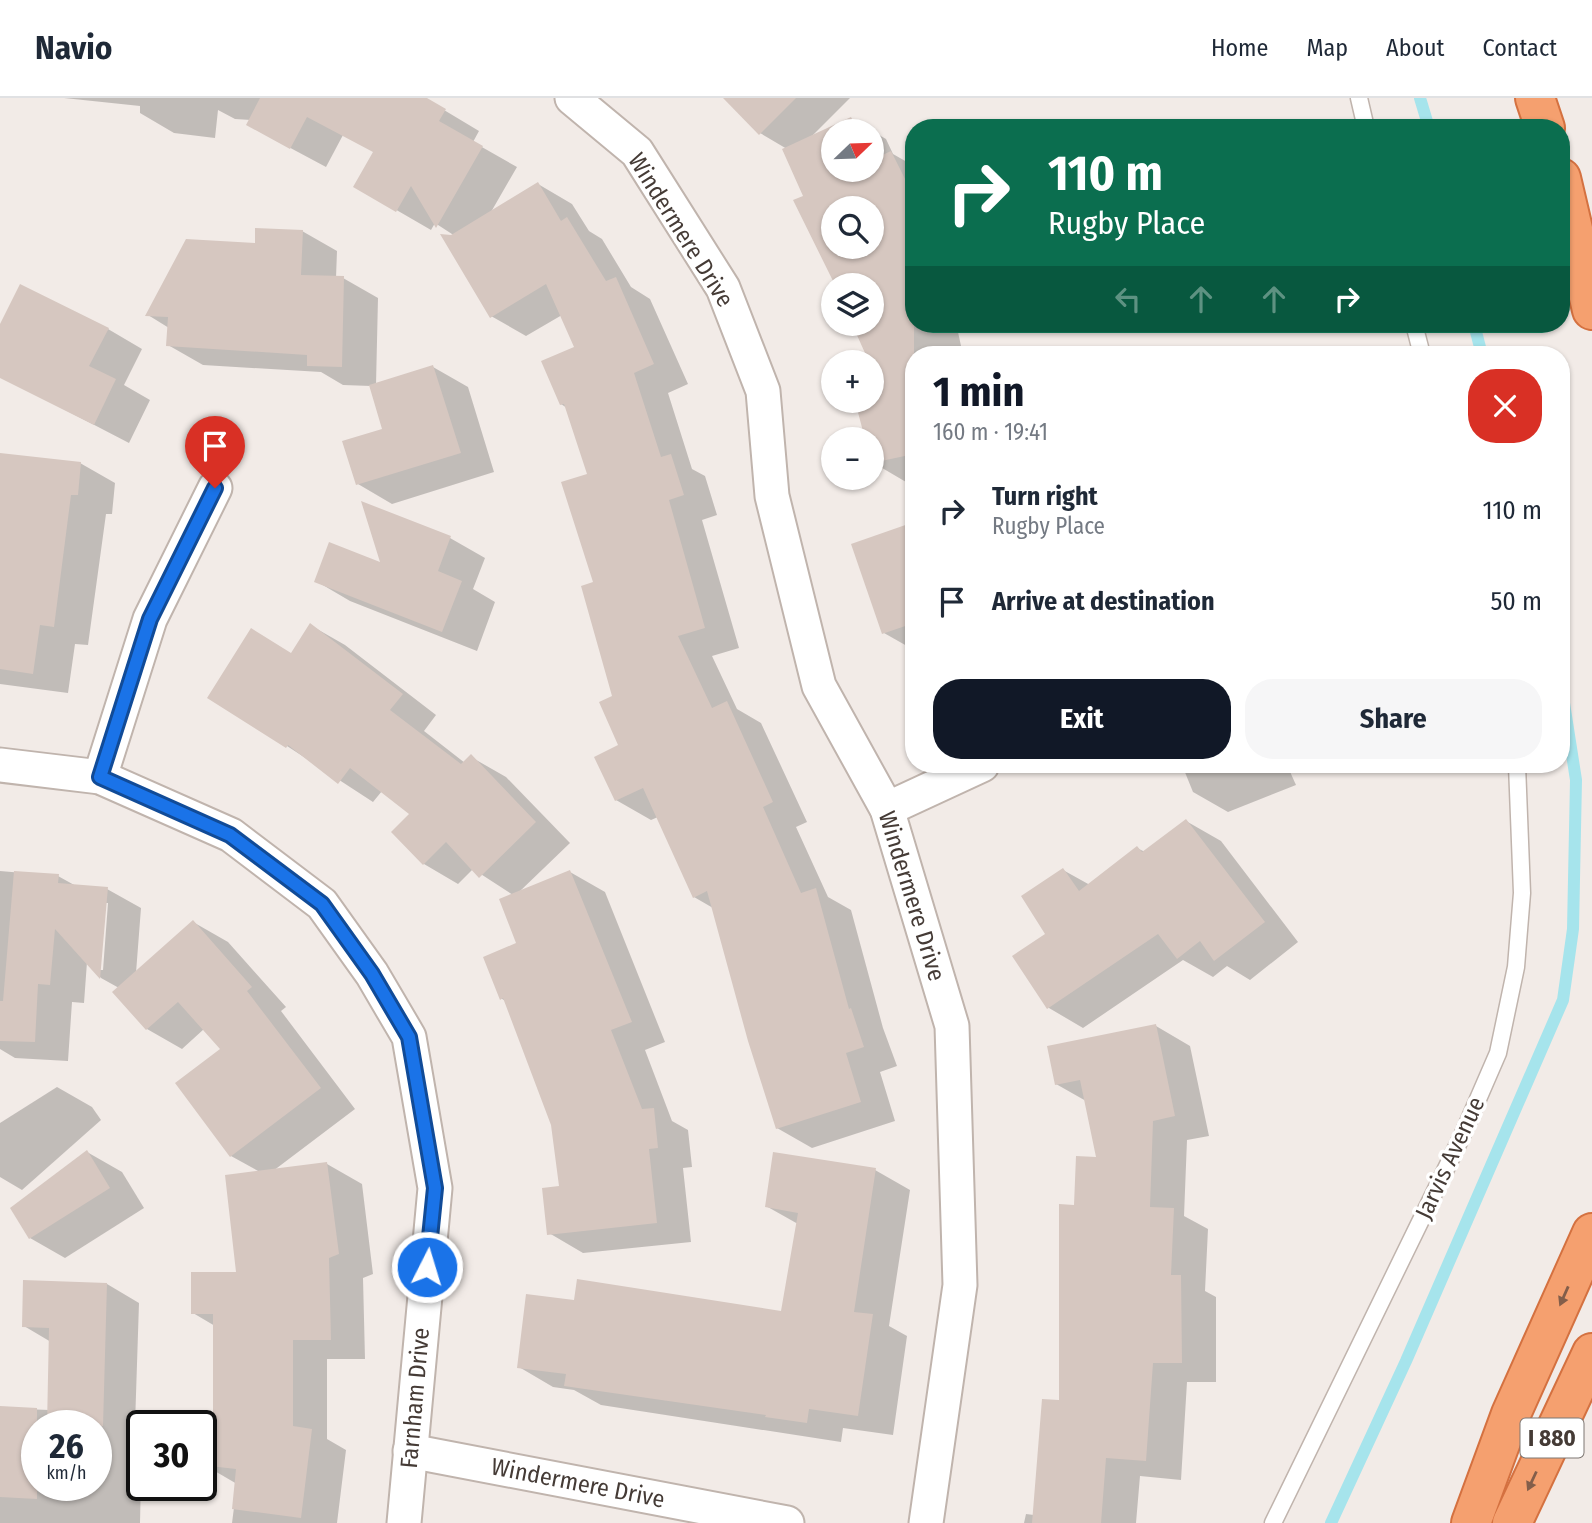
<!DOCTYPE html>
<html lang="en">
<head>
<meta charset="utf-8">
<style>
	body { margin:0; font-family:"Fira Sans Condensed",sans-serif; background:#f6f6f7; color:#1f2937; height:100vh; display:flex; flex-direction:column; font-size:26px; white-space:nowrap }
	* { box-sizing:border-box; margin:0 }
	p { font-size:23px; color:#747a83 }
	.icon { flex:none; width:38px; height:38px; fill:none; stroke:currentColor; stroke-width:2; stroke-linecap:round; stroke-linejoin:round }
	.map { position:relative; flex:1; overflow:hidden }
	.sheet { position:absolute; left:905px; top:248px; width:665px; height:427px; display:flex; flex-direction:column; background:#fff; border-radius:28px; box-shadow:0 2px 5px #0004 }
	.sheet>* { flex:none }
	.banner { position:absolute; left:905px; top:21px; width:665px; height:214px; border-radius:28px; box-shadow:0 2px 5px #0004; background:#0b6e4f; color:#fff; overflow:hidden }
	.needle { width:46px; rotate:67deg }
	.controls { position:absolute; left:821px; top:21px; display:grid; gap:14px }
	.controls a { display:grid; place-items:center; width:63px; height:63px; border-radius:50%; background:#fff; box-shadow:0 2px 5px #0004; font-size:35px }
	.speed { position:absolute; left:21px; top:1312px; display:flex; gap:14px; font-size:35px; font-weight:700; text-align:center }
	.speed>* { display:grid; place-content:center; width:91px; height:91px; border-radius:50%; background:#fff; box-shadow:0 2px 5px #0004; line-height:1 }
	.speed small { font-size:18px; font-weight:400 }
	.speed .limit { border:4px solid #111; border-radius:10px; background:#fff; color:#111 }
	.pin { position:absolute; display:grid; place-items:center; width:60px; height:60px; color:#fff; margin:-72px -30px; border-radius:50% 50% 50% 0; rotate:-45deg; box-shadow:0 0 7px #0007 }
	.pin .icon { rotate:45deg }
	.me { position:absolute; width:77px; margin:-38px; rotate:5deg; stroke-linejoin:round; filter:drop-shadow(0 0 5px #0008) }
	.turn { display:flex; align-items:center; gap:24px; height:147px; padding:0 28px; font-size:32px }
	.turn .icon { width:91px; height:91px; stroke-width:2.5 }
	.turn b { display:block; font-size:49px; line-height:60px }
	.lanes { display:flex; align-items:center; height:66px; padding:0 28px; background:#0003; justify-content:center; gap:35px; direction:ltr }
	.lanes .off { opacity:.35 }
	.round { display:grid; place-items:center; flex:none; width:74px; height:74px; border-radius:28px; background:#f6f6f7 }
	.headline { display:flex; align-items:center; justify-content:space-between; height:119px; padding:0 28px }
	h1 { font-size:42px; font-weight:700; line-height:52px; color:#111827 }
	.primary-button { display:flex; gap:14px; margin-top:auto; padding:14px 28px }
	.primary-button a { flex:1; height:80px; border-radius:28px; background:#111827; color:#fff; font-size:28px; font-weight:700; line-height:80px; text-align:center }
	.primary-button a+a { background:#f6f6f7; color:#1f2937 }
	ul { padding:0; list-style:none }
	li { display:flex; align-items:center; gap:21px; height:91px; padding:0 28px }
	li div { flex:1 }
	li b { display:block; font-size:26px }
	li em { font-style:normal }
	header { display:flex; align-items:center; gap:42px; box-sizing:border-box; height:98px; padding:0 35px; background:#fff; border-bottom:2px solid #e0e1e3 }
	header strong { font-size:33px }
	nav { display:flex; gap:38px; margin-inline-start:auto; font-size:24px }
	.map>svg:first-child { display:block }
	.shadow { fill:#0003; fill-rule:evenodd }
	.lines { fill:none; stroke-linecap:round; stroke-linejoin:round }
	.stream { stroke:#a6e4ec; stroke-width:12 }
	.building { fill:#d6c7c0; fill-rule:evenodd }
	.lane-casing { stroke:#c0b4ad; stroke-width:19 }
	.street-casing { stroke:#c0b4ad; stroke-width:37 }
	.highway-casing { stroke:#d47140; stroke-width:42 }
	.lane { stroke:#fff; stroke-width:16 }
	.street { stroke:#fff; stroke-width:33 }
	.highway { stroke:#f5a06f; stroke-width:38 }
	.oneway { fill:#835e4a }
	.route-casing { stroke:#114b97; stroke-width:18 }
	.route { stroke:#1a73e8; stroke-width:12 }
	.labels { text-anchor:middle; stroke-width:7; stroke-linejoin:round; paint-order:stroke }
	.shield { fill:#fff; stroke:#7d7672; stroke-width:2 }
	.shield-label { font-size:23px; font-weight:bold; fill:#453b36 }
	.street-label { font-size:24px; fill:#453b36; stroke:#fff }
</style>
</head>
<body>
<header>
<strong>Navio</strong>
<nav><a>Home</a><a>Map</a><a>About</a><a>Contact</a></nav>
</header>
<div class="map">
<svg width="1592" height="1425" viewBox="0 0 1592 1425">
	<rect width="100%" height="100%" fill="#f2ebe7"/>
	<g class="shadow">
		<path d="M64 0H424L479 33 473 44 517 69 491 114 538 86 572 106 589 133 602 141 631 189 650 201 688 286 668 295 692 371 705 378 717 417 702 422 739 550 712 558 737 611 761 625 807 724 796 729 828 799 851 812 883 930 897 968 880 974 895 1023 812 1050 777 1030 713 810 694 799 658 719 651 722 616 702 621 648 595 485 589 377 567 310 561 306 576 249 562 217 526 238 491 218 455 138 435 125 431 132 355 88 375 54 343 37 326 69 283 46 251 22 235 21 218 12 215 40 174 35 140 15V8Z"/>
		<path d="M725 0H850L811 39 851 21 886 41 893 56 914 68V226H963L966 231 958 234 963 257H914V383L906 384 872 364V341H866L857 303H872V273L874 272 854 226H872V187H837L816 141 806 99 787 51 760 35ZM833 33H872V72H833ZM833 110H872V149H833Z"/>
		<path d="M302 133 337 153 336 180H343L378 200 376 287 433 269 468 289 494 374 392 406 358 386 384 332 371 288 343 287 321 274 203 267 168 247 169 230 148 217 257 147Z"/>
		<path d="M0 230 108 231 142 251 124 287 150 302 129 345 0 278Z"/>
		<path d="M0 357 80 365 115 385 112 416H106L88 547 75 546 68 595 0 586Z"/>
		<path d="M364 406 450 440 485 460 473 491 495 504 477 553 350 503 316 483 383 467Z"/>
		<path d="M914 426V552L884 535Z"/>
		<path d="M310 527 345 547 436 617 424 633 465 665 471 659 506 679 570 745 518 795 570 774 605 794 665 944 645 952 672 1023 688 1032 692 1069 683 1070 691 1144 583 1155 549 1135 561 1090 553 1027 505 903 501 900 518 846 513 797 473 771 458 786 424 766 412 716 382 693 373 704 287 648 292 556Z"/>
		<path d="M1182 667H1287L1296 687 1228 714 1193 694Z"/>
		<path d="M1186 723 1221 743 1298 844 1250 882 1227 868 1213 879 1183 862 1083 930 1049 910 1048 836 1063 772 1090 787 1137 750 1145 754Z"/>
		<path d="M0 773 58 778 76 788 107 791 141 810 136 875 193 824 228 844 286 909 281 913 355 1011 273 1073 327 1066 362 1086 373 1176 363 1180 365 1261H327V1341L346 1352 337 1425H232L237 1386 201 1365 215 1320V1228L193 1215 238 1176 260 1074 231 1058 222 951 204 931 182 951 147 931 119 890 101 880 87 864 84 905 72 904 68 963 15 960 0 951ZM105 805H108L103 872H99Z"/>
		<path d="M1156 928 1190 948 1209 1038 1187 1042 1184 1118 1208 1131 1205 1193 1216 1199V1284H1187L1181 1382 1140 1378 1136 1425H1024L1026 1416 1034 1417 1060 1304 1076 1109 1098 1061 1086 1003 1056 986Z"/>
		<path d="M57 989 92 1009 101 1022 22 1092 0 1079V1025Z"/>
		<path d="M87 1054 122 1074 144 1110 65 1160 30 1140Z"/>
		<path d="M875 1072 910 1092 889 1228 907 1238 893 1337 843 1330 841 1344 601 1307 574 1292 553 1289 519 1269 576 1204 782 1215 798 1126 766 1108Z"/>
		<path d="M107 1186 139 1205 135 1327 142 1331 140 1425H0V1310L49 1312 51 1244 24 1228ZM37 1328H96V1388H37Z"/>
	</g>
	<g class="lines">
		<g class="stream">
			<path d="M1420 0 1429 30"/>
			<path d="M1474 226 1482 257"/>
			<path d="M1331 1425 1406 1263 1563 902 1573 831 1576 682 1561 586"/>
		</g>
	</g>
	<g class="building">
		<path d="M260 0H427L446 11 439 23 483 48 436 130 411 88 396 114 353 89 373 54 307 19 290 51 246 27Z"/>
		<path d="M723 0H796L759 37Z"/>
		<path d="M851 19 858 33H833V72H872V62L891 53 914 99V356L872 365V341H865L855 303H872V264H869L852 226H872V187H835L793 102 803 98 782 51ZM833 110H872V149H833Z"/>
		<path d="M538 84 561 123 567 119 606 183 616 179 654 266 634 275 661 359 671 356 684 397 669 402 705 530 678 538 712 610 727 603 773 704 763 709 801 795 816 790 849 911 851 910 864 949 846 955 861 1004 776 1031 748 943 707 793 693 800 643 690 615 703 594 659 618 647 599 604 612 598 581 488 593 484 561 384 587 376 564 306 560 307 541 263 574 249 546 186 490 220 440 136 451 137Z"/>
		<path d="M255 130 303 132 301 177 344 178 342 269 307 268V257L166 248 168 219 145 218 186 141 255 145Z"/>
		<path d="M20 186 109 230 89 268 116 281 94 327 0 280V226Z"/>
		<path d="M433 267 461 355 356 387 342 343 382 331 369 287Z"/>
		<path d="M0 355 81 364 78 397H71L54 529 40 527 33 576 0 571Z"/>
		<path d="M361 403 451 438 438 473 462 483 442 534 314 484 329 444 380 464Z"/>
		<path d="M914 424V525L882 536 851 446Z"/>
		<path d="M310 525 403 596 390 612 461 666 471 656 536 724 479 780 446 744 423 767 391 734 409 716 350 670 338 686 288 647 286 650 207 600 251 530 291 555Z"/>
		<path d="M1186 721 1265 824 1214 863 1200 843 1177 861 1158 836 1047 911 1012 858 1045 836 1021 798 1063 770 1079 793 1137 748 1142 754Z"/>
		<path d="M570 772 632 924 611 932 642 1011 654 1010 658 1050 649 1051 657 1125 547 1137 542 1090 559 1088 551 1027 503 900 500 902 483 859 516 845 499 801Z"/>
		<path d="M14 773 59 776 58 785 108 789 100 881 55 831 50 887 38 886 35 944 0 943V903H3Z"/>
		<path d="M193 822 252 889 247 893 321 990 230 1059 175 985 220 951 178 904 146 932 112 894Z"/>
		<path d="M1156 926 1175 1018 1153 1023 1150 1109 1174 1110 1171 1177H1181L1182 1265H1153L1146 1363 1106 1360 1101 1425H1032L1042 1301 1059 1302V1106L1074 1107 1076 1058 1096 1059 1080 982 1055 987 1047 948Z"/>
		<path d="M87 1052 110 1090 29 1141 10 1110Z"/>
		<path d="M773 1054 876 1070 854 1214 873 1216 858 1318 809 1311 807 1325 765 1319 766 1317 564 1288 566 1276 517 1270 526 1196 574 1202 577 1181 781 1213 798 1115 765 1109Z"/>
		<path d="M327 1064 339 1156 329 1160 331 1242H293V1328L312 1331 301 1420 232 1411 236 1371 201 1367 206 1317 213 1318V1216H191V1174H236L225 1077Z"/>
		<path d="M23 1182 107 1185 103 1328H47L49 1230 22 1229Z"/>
		<path d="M0 1308 37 1310V1401L0 1399Z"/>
	</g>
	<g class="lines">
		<g class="lane-casing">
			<g id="lane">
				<path d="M1359 0 1366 30"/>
				<path d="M1414 226 1422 257"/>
				<path d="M1273 1425 1462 1038 1498 955 1516 869 1522 795 1517 667"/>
			</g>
		</g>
		<g class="street-casing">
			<g id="street">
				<path d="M572 0 637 54 723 190 763 293 772 398 819 588 887 711 952 928 960 1187 926 1425"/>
				<path d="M0 667 100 679 231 737 322 806 372 876 409 939 435 1090 404 1425"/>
				<path d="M100 679 150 521 215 390"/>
				<path d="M887 711 982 667"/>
				<path d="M410 1353 787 1425"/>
			</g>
		</g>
		<g class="highway-casing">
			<g id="highway">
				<path d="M1535 0 1545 30"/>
				<path d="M1561 80 1592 212"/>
				<path d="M1471 1425 1511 1316 1592 1135"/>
				<path d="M1512 1425 1592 1255"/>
			</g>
		</g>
		<use href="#lane" class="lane"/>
		<use href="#street" class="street"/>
		<use href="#highway" class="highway"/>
	</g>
	<defs><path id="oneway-solid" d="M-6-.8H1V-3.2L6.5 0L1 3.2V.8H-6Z" transform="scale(1.75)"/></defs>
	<g class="oneway">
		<use href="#oneway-solid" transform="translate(1564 1198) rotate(114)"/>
		<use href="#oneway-solid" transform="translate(1532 1383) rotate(115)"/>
	</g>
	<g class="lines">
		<g class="route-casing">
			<path id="route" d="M215 390 150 521 100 679 230 737 322 806 372 876 409 939 435 1090 427 1169"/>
		</g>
		<use href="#route" class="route"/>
	</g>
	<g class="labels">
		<rect class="shield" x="1520.5" y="1320.5" width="63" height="39" rx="5"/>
		<g class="shield-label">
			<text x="1552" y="1348">I 880</text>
		</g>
		<g class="street-label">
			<text transform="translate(681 132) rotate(58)" y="8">Windermere Drive</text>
			<text transform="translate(912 798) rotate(73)" y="8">Windermere Drive</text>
			<text transform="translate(1450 1060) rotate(-65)" y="8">Jarvis Avenue</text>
			<text transform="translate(415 1300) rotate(-85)" y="8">Farnham Drive</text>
			<text transform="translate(578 1385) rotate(11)" y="8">Windermere Drive</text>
		</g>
	</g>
</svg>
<div class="controls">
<a><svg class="needle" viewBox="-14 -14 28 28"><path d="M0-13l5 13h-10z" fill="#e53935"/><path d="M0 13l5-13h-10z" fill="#747a83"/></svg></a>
<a><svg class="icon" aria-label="search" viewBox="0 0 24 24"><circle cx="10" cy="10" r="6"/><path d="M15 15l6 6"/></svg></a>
<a><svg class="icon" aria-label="layers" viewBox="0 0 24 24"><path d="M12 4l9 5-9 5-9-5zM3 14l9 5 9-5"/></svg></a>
<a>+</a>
<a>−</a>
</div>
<div class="speed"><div>26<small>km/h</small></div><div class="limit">30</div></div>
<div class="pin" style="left:215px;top:390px;background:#d93025"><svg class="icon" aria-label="arrive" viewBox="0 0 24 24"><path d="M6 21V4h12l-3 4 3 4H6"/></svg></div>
<svg class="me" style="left:427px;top:1169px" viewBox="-20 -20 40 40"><circle r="17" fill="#1a73e8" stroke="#fff" stroke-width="3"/><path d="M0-11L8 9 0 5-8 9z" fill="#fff"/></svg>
<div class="banner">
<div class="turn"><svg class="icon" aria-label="right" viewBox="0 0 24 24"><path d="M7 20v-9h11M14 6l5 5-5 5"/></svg><div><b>110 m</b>Rugby Place</div></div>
<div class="lanes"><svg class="icon off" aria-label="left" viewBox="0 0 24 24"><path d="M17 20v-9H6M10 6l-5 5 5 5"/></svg><svg class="icon off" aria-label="ahead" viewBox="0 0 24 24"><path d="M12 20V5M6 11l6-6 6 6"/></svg><svg class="icon off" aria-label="ahead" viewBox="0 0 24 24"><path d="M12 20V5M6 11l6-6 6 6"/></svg><svg class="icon" aria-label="right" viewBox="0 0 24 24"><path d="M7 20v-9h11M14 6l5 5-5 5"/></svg></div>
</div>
<section class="sheet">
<div class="headline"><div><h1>1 min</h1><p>160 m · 19:41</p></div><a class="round" style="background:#d93025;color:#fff"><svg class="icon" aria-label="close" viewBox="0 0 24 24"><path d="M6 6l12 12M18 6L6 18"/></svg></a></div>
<ul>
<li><svg class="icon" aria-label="right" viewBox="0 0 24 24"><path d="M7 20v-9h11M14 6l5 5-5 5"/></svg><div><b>Turn right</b><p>Rugby Place</p></div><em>110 m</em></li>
<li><svg class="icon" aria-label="arrive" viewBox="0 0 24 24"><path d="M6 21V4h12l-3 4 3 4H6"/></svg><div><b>Arrive at destination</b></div><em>50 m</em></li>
</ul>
<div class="primary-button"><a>Exit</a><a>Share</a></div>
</section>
</div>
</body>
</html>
